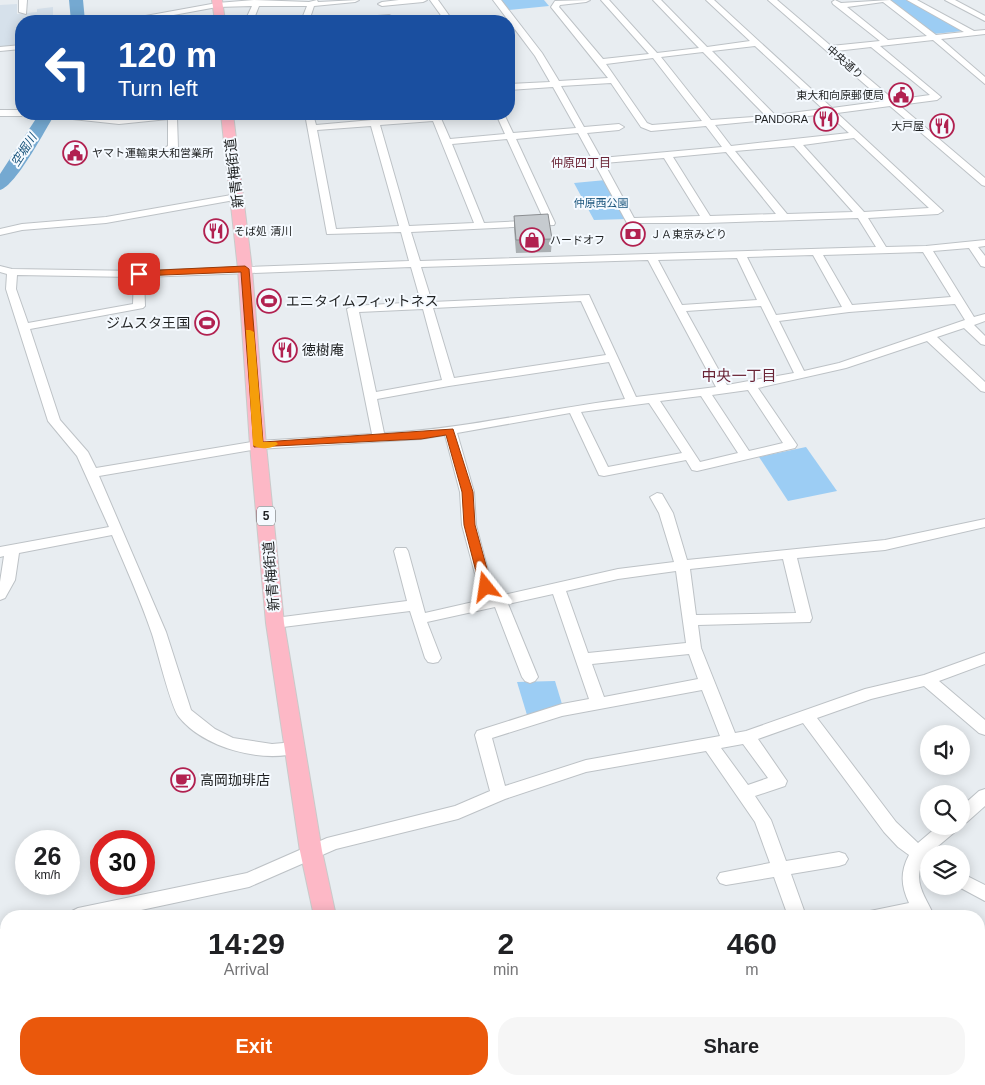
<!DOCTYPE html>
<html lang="en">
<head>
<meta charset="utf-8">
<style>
	body { margin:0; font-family:Arial,"Noto Sans JP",sans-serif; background:#f6f6f6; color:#202124; height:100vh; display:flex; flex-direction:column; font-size:19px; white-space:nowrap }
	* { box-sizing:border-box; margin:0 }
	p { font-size:16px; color:#757577 }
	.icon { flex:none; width:28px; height:28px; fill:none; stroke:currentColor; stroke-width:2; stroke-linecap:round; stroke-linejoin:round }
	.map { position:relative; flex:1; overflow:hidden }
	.details { position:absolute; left:0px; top:910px; width:985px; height:175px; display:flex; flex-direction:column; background:#fff; border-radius:20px 20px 0 0; box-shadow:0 2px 12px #0003 }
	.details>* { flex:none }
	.banner { position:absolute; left:15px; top:15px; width:500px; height:105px; border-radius:20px; box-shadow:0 2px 12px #0003; background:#1a4fa0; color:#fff; overflow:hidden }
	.controls { position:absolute; left:920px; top:725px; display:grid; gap:10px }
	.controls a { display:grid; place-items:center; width:50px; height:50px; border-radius:50%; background:#fff; box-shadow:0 2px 12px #0003; font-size:25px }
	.speed { position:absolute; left:15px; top:830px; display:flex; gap:10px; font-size:25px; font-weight:700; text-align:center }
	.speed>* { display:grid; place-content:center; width:65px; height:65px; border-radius:50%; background:#fff; box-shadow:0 2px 12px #0003; line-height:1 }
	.speed small { font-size:12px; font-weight:400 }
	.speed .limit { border:8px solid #d22; background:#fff; color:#111 }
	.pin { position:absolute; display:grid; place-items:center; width:42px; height:42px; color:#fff; margin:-21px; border-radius:10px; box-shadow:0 2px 8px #0006 }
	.me { position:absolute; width:55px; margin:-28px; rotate:345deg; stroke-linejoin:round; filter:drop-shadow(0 0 4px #0008) }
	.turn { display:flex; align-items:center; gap:18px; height:105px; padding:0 20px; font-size:22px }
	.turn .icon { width:65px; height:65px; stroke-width:2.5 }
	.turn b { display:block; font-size:35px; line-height:42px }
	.eta { display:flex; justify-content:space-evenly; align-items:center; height:85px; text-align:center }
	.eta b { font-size:30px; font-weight:700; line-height:35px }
	.button { display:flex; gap:10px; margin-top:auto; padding:10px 20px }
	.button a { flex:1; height:58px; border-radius:20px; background:#ea580c; color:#fff; font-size:20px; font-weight:700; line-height:58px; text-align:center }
	.button a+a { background:#f6f6f6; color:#202124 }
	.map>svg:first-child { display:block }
	.built { fill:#d6e1eb }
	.green { fill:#9ccdf4 }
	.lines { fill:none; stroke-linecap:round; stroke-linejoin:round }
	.river { fill:#75a9d1; fill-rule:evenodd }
	.minor-casing { stroke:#bdc2c6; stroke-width:2 }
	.major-casing { stroke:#c9caca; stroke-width:2 }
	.minor { fill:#fff; fill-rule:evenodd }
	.major { fill:#fdb8c6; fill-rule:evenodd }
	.wall { fill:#aaafb2 }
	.building { fill:#c6cbcf; stroke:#8b8e91 }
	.route { fill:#ea580c; stroke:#983908 }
	.slow { fill:#f59e0b }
	.labels { text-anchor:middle; stroke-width:4; stroke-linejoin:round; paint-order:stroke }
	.far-street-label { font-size:11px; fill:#1f2122; stroke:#f5faff }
	.far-poi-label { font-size:11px; fill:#1f2122; stroke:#f5faff; text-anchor:start }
	.far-park-label { font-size:11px; fill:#1b567e; stroke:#f5faff }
	.far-water-label { font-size:12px; font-style:italic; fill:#19547c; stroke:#f5faff }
	.far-neighbourhood-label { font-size:12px; fill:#6a2436; stroke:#f5faff }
	.shield { fill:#f5faff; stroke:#5f6264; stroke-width:1 }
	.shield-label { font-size:12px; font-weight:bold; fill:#1f2122 }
	.street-label { font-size:14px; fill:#1f2122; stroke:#f5faff }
	.poi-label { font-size:14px; fill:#1f2122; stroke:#f5faff; text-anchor:start }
	.neighbourhood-label { font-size:15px; fill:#6a2436; stroke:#f5faff }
</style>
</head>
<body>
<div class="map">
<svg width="985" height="1085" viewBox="0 0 985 1085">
	<rect width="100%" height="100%" fill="#e8edf1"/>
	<path class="built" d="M17 4V14L37 12V9L53 7V21H21V45L0 47V5Z"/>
	<g class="green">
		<path d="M501 0H544L549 6 509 10Z"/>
		<path d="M888 0H907L963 31 933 34Z"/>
		<path d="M606 180 627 219 594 220 574 183Z"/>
		<path d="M806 447 837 491 788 501 759 457Z"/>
		<path d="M555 681 562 704 527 715 517 682Z"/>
	</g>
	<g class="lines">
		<g class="river">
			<path d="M69 0H83L85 21H71Z"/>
			<path d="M39 114H55C45 130 16 186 0 190V174Z"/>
		</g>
		<g class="minor-casing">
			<g id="minor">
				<path d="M19 0H27L26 14 19 12Z"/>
				<path d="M254 0 309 2 317 0 318 2 359 0 355 2 314 6 309 21H301L307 6H259L253 21H245L252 6 217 7 141 21H125L129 19 217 3Z"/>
				<path d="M399 0H427L423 2 382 6 378 4 382 2Z"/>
				<path d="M430 0H438L453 21H445Z"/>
				<path d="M493 0H501L542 53 559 81 608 78 551 7 555 1 590 0 586 2 560 5 559 7 603 59 649 54 601 0H609L657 53 699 48 653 0H661L707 47 750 41 706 0H714L832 108 884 101 768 0H777L831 46 880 41 833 4 832 2 835 0 841 3 890 0 936 35 964 32 907 0H917L974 31 985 30V34L941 39 985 77V84L933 40 880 46 941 97 937 100 899 105 985 178V186L982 185 890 106 837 113 943 211 938 214 868 218 886 247 926 246 985 240V246L978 247 985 256V267L981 266 969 248 933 251 974 317 985 314V321L974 325 985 336V345L981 344 964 328 937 337 985 382V392L981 391 927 341 846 368 758 388 797 445 795 448 697 471 692 470 686 460 604 476 599 475 570 413 457 433 474 492 476 525 495 597 618 569 674 562 659 513 650 497 657 493 662 494 673 513 687 560 885 540 985 519V527L885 550 797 558 812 618 810 622 698 625 701 648 735 733 746 731 865 689 924 675 985 653V664L939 681 985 720V735L979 733 924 686 871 699 817 718 896 822 918 843 938 826H958L956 831 931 852 933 854H929V867L922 864C913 884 927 899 934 916H867L870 911 909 903C901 886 900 872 909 855L898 847 884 832 803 723 758 739 787 781 785 786 755 796 771 820 786 861 839 852 845 854 848 859 845 864 839 866 791 874 806 916H788L774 877 726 885 720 883 717 878 720 873 770 863 755 822 706 751 586 772 505 799 458 819 336 849 249 887 113 916H69L72 911 78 908 247 873 327 838 455 806 490 791 475 735 477 731 562 704 589 699 553 594 508 604 538 677 535 681 530 683 525 681 522 677 495 607 427 622 441 658 438 662 433 663 428 662 425 658 410 611 275 628 270 627 268 623 270 619 275 618 407 601 394 551 396 548H406L408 551 425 613 482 600 462 525 460 492 445 435 421 439 258 449 99 476 166 632 191 710 215 729 233 738 272 744 295 742 301 744 303 748 301 752C263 764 204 748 179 717 171 708 157 649 152 634 141 601 126 568 112 535L19 553 15 580 5 598 0 600V582L4 556 0 557V547L109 527 77 456 48 421 6 289 7 274 0 272V266L12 269 139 271 409 261 401 232 327 234 305 114H313L316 125 439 114 450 139 505 134 496 114H504L513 133 576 128 553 87 509 90V84L550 82 535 56ZM883 2 927 36 888 40 847 7ZM755 46 823 109 775 115 712 51ZM871 47 930 95 894 100 836 51ZM703 52 766 116 711 120 661 57ZM653 58 702 121 652 125 647 123 606 64ZM611 83 641 127 651 131 706 126 722 147 601 158 587 133 619 130 624 127 619 124 584 127 561 86ZM828 114 849 133 731 146 715 125ZM433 121 474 223 409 226 380 125ZM371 126 399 226 336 229 317 130ZM578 133 627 223H707L858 218 876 247 420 261 411 232 554 225 555 223 516 139ZM854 138 929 208 864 212 803 145ZM507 139 544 220 484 223 452 144ZM794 146 853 212 787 214 735 151ZM726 152 776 214 710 216 673 157ZM664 158 700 216 634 218 604 163ZM923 252 951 297 852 305 823 255ZM813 255 842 307 776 315 747 257ZM737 258 757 300 682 305 658 260ZM648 260 716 387 636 397 589 295 432 302 421 267ZM411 267 421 302 353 306 347 309 372 434 258 441 96 468 88 452 60 420 30 329 143 308 145 306 144 277ZM17 275 134 277 133 304 28 323 16 289ZM581 301 606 355 454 378 433 308ZM955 304 965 320 839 363 804 371 779 321 849 312ZM761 306 794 373 727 385 686 311ZM423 309 442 380 376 392 359 312ZM609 362 625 399C545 409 465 429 384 433L377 399 449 386ZM748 390 783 443 749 451 712 395ZM701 396 738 453 700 462 660 401ZM649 403 682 453 608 467 581 412ZM783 559 796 613 696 615 690 569ZM676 571 686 643 588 653 566 591 618 579ZM689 654 698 679 604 697 592 664ZM702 690 720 736 586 760 505 786 492 738 562 716ZM743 744 768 778 748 785 721 748Z"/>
				<path d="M945 0H955L985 16V21Z"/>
				<path d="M389 15 393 17 392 19 338 21 342 19Z"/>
				<path d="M21 45V49L0 51V47Z"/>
				<path d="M0 110H21V114H25L21 116H0Z"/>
				<path d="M50 114H82L128 118 169 114H189L177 118 178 148 167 152 162 149 168 146V119L119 124 54 117Z"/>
				<path d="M237 194 240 195V199L106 223 22 230 0 235V229L22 224 106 217Z"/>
				<path d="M985 789V806L967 822 961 824V807L979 791Z"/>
				<path d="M961 873 985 885V901L957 886H961Z"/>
				<path d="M6 927V944L0 946V929Z"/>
				<path d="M520 1079H562L559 1085H517Z"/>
				<path d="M838 1079H858L856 1085H836Z"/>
			</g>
		</g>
		<g class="major-casing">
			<g id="major">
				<path d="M212 0H222L225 21H215Z"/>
				<path d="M221 114H233L252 269 266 445 284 623 322 851 336 916H314L300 851 266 623 250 445 238 269Z"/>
				<path d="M346 1079H370L372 1085H346Z"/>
			</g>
		</g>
		<use href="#minor" class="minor"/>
		<use href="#major" class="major"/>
	</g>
	<path class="wall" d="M514 216 552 239 551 252 516 253 514 229Z"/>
	<path class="building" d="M548 214 552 239 516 240 514 216Z"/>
	<path class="route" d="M245 266 249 269 263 442 453 429 473 492 475 525 492 587 490 590H482L480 587 464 525 462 492 446 435 421 439 254 447 241 272 139 276 134 274 139 271Z"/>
	<path class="slow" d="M246 330H250L254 332 263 442H276L278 444C272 449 258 450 253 445Z"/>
	<defs>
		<g id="civic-ring" transform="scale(1.25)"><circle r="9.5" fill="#f5faff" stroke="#b12150" stroke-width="1.5"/><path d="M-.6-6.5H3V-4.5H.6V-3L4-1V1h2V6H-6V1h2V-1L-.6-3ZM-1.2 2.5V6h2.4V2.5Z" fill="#b12150"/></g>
		<g id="restaurant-ring" transform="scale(1.25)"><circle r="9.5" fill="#f5faff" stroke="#b12150" stroke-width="1.5"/><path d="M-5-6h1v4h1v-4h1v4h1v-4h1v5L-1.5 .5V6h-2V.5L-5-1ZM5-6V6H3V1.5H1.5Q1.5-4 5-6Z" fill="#b12150"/></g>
		<g id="bank-ring" transform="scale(1.25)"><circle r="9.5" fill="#f5faff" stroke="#b12150" stroke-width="1.5"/><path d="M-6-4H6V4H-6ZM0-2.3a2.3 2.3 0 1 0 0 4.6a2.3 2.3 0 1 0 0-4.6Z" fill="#b12150"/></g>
		<g id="shop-ring" transform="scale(1.25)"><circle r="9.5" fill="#f5faff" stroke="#b12150" stroke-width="1.5"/><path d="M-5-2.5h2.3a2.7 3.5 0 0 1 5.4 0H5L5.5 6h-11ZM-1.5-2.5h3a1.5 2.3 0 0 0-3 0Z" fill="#b12150"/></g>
		<g id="stadium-ring" transform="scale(1.25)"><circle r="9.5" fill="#f5faff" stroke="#b12150" stroke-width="1.5"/><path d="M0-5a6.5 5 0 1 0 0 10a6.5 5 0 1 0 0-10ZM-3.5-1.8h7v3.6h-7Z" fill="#b12150"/></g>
		<g id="cafe-ring" transform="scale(1.25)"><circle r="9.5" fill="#f5faff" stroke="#b12150" stroke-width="1.5"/><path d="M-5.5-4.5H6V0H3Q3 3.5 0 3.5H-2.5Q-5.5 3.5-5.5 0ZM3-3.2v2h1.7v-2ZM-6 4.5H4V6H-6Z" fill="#b12150"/></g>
	</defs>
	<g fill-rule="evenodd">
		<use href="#civic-ring" x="901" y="95"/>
		<use href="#restaurant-ring" x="826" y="119"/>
		<use href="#restaurant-ring" x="942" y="126"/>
		<use href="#civic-ring" x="75" y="153"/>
		<use href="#restaurant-ring" x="216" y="231"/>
		<use href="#bank-ring" x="633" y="234"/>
		<use href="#shop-ring" x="532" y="240"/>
		<use href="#stadium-ring" x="269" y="301"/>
		<use href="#stadium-ring" x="207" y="323"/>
		<use href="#restaurant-ring" x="285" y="350"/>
		<use href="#cafe-ring" x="183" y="780"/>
	</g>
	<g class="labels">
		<g class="far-street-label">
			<text transform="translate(845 62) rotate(41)" y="4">中央通り</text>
		</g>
		<g class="far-poi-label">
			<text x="884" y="99" text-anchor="end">東大和向原郵便局</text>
			<text x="808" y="123" text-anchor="end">PANDORA</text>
			<text x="924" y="130" text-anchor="end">大戸屋</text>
			<text x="92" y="157">ヤマト運輸東大和営業所</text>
			<text x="234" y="235">そば処 清川</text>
			<text x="650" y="238">ＪＡ東京みどり</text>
			<text x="550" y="244">ハードオフ</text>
		</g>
		<g class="far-park-label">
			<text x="601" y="207">仲原西公園</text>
		</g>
		<g class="far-water-label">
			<text transform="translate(24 150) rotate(-57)" y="4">空堀川</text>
		</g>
		<g class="far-neighbourhood-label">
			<text x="581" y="167">仲原四丁目</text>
		</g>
		<rect class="shield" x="257" y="506.5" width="18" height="19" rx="4"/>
		<g class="shield-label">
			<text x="266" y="520">5</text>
		</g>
		<g class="street-label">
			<text transform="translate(234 173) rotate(-97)" y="5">新青梅街道</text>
			<text transform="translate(271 576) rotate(-95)" y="5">新青梅街道</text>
		</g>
		<g class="poi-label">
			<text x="286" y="306">エニタイムフィットネス</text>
			<text x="190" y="328" text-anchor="end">ジムスタ王国</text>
			<text x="302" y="355">徳樹庵</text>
			<text x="200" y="785">高岡珈琲店</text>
		</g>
		<g class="neighbourhood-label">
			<text x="739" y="381">中央一丁目</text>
		</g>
	</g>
</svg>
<div class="controls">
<a><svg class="icon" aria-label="sound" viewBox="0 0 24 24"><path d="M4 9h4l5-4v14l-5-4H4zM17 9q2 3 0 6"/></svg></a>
<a><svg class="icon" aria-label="search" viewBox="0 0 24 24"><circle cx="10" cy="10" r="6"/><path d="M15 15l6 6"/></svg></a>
<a><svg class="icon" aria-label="layers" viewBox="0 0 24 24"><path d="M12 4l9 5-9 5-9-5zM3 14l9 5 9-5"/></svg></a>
</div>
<div class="speed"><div>26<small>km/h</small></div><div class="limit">30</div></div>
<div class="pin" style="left:139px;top:274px;background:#d93025"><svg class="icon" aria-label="arrive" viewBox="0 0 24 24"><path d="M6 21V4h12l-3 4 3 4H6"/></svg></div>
<svg class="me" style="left:486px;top:587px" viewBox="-20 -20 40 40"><path d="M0-17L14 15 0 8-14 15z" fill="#ea580c" stroke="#fff" stroke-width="4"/></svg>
<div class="banner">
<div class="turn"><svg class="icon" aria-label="left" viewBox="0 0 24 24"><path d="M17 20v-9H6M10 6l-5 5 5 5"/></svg><div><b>120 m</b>Turn left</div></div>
</div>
<section class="details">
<div class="eta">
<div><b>14:29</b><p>Arrival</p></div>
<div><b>2</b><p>min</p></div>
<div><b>460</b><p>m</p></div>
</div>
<div class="button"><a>Exit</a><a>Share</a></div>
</section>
</div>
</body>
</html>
